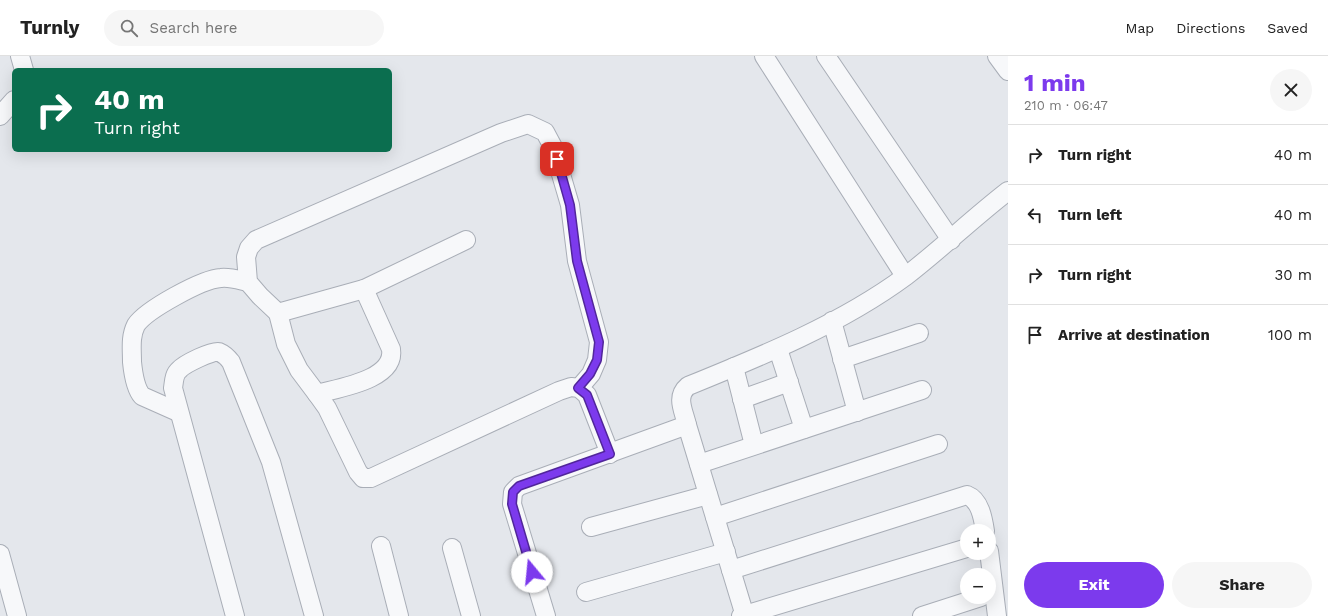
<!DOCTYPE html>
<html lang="en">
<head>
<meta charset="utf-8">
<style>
	body { margin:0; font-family:"Work Sans",sans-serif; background:#f6f6f6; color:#222; height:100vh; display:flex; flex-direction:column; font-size:15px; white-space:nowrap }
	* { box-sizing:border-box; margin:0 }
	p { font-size:13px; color:#767676 }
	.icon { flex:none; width:22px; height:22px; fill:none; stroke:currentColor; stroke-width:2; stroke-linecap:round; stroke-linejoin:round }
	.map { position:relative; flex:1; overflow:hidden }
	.panel { display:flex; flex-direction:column; background:#fff; width:320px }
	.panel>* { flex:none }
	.top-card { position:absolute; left:12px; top:12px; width:380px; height:84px; border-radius:6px; box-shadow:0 4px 16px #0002; background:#0b6e4f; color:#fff; overflow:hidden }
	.controls { position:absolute; left:960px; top:468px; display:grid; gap:8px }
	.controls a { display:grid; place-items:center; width:36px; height:36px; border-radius:50%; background:#fff; box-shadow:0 4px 16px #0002; font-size:20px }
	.pin { position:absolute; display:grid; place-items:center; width:34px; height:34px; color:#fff; margin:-17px; border-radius:8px; box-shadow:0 2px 6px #0006 }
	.me { position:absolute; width:44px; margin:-22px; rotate:343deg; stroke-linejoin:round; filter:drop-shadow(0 0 3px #0008) }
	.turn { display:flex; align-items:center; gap:14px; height:84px; padding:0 16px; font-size:18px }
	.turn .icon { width:52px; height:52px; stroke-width:2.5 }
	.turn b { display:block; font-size:28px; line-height:34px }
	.round { display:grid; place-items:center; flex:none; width:42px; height:42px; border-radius:21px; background:#f6f6f6 }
	.summary { display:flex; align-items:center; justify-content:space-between; height:68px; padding:0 16px }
	h1 { font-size:24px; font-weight:700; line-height:30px; color:#7c3aed }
	.primary-button { display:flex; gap:8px; margin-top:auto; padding:8px 16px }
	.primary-button a { flex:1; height:46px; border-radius:24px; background:#7c3aed; color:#fff; font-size:16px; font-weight:700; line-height:46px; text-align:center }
	.primary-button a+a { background:#f6f6f6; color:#222 }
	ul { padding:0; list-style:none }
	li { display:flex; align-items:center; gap:12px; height:60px; padding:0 16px; border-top:1px solid #e0e0e0 }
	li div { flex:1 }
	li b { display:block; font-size:15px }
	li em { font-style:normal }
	header { display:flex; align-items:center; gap:24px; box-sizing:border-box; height:56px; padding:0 20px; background:#fff; border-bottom:1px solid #e0e0e0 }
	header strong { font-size:19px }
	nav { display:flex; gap:22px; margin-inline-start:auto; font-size:14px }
	.search { width:280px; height:36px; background:#f6f6f6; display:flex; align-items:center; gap:10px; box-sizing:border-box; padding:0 14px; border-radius:22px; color:#767676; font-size:15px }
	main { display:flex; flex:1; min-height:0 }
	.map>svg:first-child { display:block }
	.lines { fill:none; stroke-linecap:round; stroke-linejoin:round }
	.minor-casing { stroke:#a9aeb7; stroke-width:20 }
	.minor { stroke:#f7f8fa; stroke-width:18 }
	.route-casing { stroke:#51269a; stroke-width:10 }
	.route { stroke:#7c3aed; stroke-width:7 }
</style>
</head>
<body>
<header>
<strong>Turnly</strong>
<div class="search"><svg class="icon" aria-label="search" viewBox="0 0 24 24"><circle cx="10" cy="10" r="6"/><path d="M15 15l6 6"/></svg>Search here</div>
<nav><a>Map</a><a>Directions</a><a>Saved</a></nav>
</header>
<main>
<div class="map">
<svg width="1008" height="560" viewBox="0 0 1008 560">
	<rect width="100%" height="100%" fill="#e4e7ec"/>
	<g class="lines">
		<g class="minor-casing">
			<g id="minor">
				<path d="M20 0 24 14"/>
				<path d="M764 0 905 220"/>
				<path d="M826 0 951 184"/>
				<path d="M997 0 1008 15"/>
				<path d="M0 60 14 44"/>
				<path d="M466 184 364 233 278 257 260 240 248 226 246 201 249 192 256 184 501 77 528 68 545 76 553 91 570 149 577 205 599 286 597 304 591 318 579 332"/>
				<path d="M278 257 286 288 299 314 317 338C338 332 396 324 391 293L364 233"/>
				<path d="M832 265 857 356"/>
				<path d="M778 293 804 373"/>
				<path d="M842 303 919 277"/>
				<path d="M734 311 754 389"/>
				<path d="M317 338 327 352 358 416 363 422H371L559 335 571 331 579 332 587 339 610 398"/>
				<path d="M742 343 789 326"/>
				<path d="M178 356 142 340C135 332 133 316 132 306 132 293 130 281 136 269 146 254 202 223 221 222 230 221 239 224 248 226"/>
				<path d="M699 408 922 334"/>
				<path d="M715 461 938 388"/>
				<path d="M591 471 708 439"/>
				<path d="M381 490 399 560"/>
				<path d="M452 492 471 560"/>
				<path d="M989 495 997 560"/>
				<path d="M0 498 17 560"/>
				<path d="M731 514 967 439C980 444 983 462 985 475"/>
				<path d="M586 536 726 496"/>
				<path d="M235 560 173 332C174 326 174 318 179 314 184 308 213 294 219 296 224 298 228 302 231 306L271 406 314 560"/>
				<path d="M546 560 512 448 513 436 519 430 687 369"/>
				<path d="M741 560 967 492"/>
				<path d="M745 560 687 369C684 355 675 341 688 330 762 300 841 268 906 220 941 193 973 162 1008 135"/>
				<path d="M922 560 981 541"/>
			</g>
		</g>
		<use href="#minor" class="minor"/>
	</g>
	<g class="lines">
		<g class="route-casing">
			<path id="route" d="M532 516 512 448 513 436 519 430 610 398 587 339 578 332 590 318 597 304 599 286 577 205 570 149 557 103"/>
		</g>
		<use href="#route" class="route"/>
	</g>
</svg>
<div class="controls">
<a>+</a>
<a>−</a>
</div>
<div class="pin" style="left:557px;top:103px;background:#d93025"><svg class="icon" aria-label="arrive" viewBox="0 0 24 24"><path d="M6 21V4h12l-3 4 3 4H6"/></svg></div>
<svg class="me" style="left:532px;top:516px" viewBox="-20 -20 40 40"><circle r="19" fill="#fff"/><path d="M0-13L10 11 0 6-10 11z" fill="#7c3aed"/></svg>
<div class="top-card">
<div class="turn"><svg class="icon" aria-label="right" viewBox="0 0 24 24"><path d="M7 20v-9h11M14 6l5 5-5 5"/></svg><div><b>40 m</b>Turn right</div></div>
</div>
</div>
<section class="panel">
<div class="summary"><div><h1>1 min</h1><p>210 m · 06:47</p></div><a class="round"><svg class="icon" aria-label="close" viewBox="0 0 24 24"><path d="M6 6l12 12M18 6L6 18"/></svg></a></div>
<ul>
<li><svg class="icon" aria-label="right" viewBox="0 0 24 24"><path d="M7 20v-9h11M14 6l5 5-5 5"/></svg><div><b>Turn right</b></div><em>40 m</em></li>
<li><svg class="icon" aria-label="left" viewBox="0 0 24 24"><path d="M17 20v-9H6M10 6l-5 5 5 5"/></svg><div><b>Turn left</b></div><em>40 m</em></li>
<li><svg class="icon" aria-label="right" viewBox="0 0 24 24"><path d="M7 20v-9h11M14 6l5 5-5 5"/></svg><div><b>Turn right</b></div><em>30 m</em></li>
<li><svg class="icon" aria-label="arrive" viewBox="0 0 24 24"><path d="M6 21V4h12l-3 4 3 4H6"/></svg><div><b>Arrive at destination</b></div><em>100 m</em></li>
</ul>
<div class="primary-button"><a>Exit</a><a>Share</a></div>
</section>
</main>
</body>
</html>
